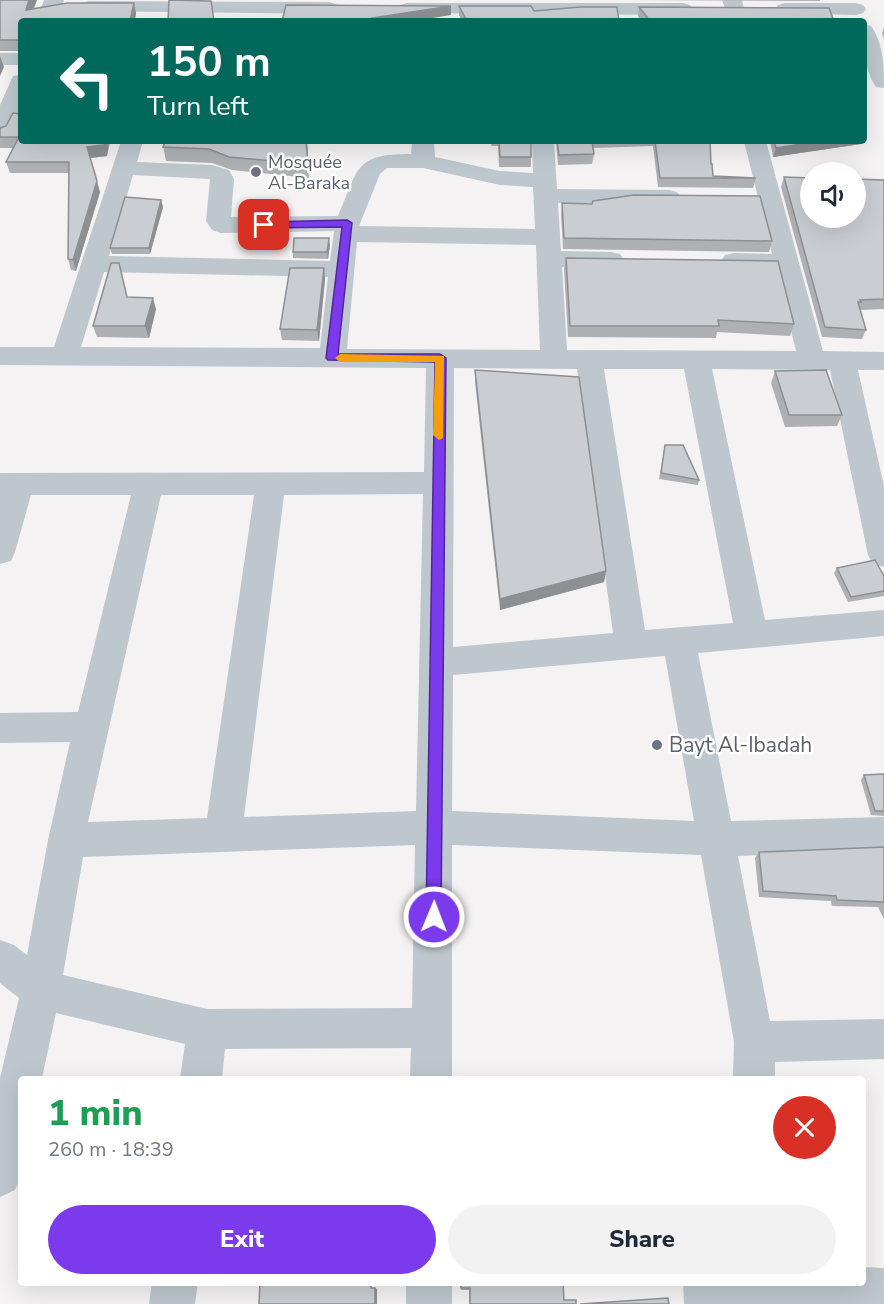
<!DOCTYPE html>
<html lang="en">
<head>
<meta charset="utf-8">
<style>
	body { margin:0; font-family:"Nunito Sans",sans-serif; background:#f2f2f3; color:#1f2937; height:100vh; display:flex; flex-direction:column; font-size:22px; white-space:nowrap }
	* { box-sizing:border-box; margin:0 }
	p { font-size:20px; color:#747a83 }
	.icon { flex:none; width:33px; height:33px; fill:none; stroke:currentColor; stroke-width:2; stroke-linecap:round; stroke-linejoin:round }
	.map { position:relative; flex:1; overflow:hidden }
	.sheet { position:absolute; left:18px; top:1076px; width:848px; height:210px; display:flex; flex-direction:column; background:#fff; border-radius:6px; box-shadow:0 6px 24px #0002 }
	.sheet>* { flex:none }
	.guide { position:absolute; left:18px; top:18px; width:849px; height:126px; border-radius:6px; box-shadow:0 6px 24px #0002; background:#00695c; color:#fff; overflow:hidden }
	.tools { position:absolute; left:800px; top:162px; display:grid; gap:12px }
	.tools a { display:grid; place-items:center; width:66px; height:66px; border-radius:50%; background:#fff; box-shadow:0 6px 24px #0002; font-size:30px }
	.pin { position:absolute; display:grid; place-items:center; width:51px; height:51px; color:#fff; margin:-26px; border-radius:12px; box-shadow:0 3px 9px #0006 }
	.me { position:absolute; width:66px; margin:-33px; rotate:1deg; stroke-linejoin:round; filter:drop-shadow(0 0 4px #0008) }
	.turn { display:flex; align-items:center; gap:21px; height:126px; padding:0 30px; font-size:27px }
	.turn .icon { width:78px; height:78px; stroke-width:2.5 }
	.turn b { display:block; font-size:42px; line-height:51px }
	.round { display:grid; place-items:center; flex:none; width:63px; height:63px; border-radius:32px; background:#f2f2f3 }
	.summary { display:flex; align-items:center; justify-content:space-between; height:102px; padding:0 30px }
	h1 { font-size:36px; font-weight:800; line-height:45px; color:#1e9e55 }
	.primary-button { display:flex; gap:12px; margin-top:auto; padding:12px 30px }
	.primary-button a { flex:1; height:69px; border-radius:36px; background:#7c3aed; color:#fff; font-size:24px; font-weight:800; line-height:69px; text-align:center }
	.primary-button a+a { background:#f2f2f3; color:#1f2937 }
	.map>svg:first-child { display:block }
	.lines { fill:none; stroke-linecap:round; stroke-linejoin:round }
	.minor { fill:#bec7ce; fill-rule:evenodd }
	.wall { fill:#aeb0b4 }
	.shaded-wall { fill:#8d9092 }
	.building { fill:#cacdd1; stroke:#8d9092; stroke-width:1.5 }
	.route { fill:#7c3aed; stroke:#51269a; stroke-width:1.5 }
	.slow { fill:#f59e0b }
	.worship-dot { fill:#6b7280; stroke:#fff; stroke-width:2 }
	.labels { text-anchor:middle; stroke-width:5; stroke-linejoin:round; paint-order:stroke }
	.far-worship-label { font-size:18px; fill:#5b616d; stroke:#fff; text-anchor:start }
	.worship-label { font-size:21px; fill:#5b616d; stroke:#fff; text-anchor:start }
</style>
</head>
<body>
<div class="map">
<svg width="884" height="1304" viewBox="0 0 884 1304">
	<rect width="100%" height="100%" fill="#f4f2f3"/>
	<g class="lines">
		<g class="minor">
			<path d="M44 0H64L56 21H36Z"/>
			<path d="M722 0H742L744 9 741 13H727Z"/>
			<path d="M89 1 329 2 336 4 339 8 336 12 329 14 82 11 79 7 82 3Z"/>
			<path d="M407 3H683L690 5 693 9 690 13 683 15 400 13 397 9 400 5Z"/>
			<path d="M785 3H856L863 5 866 9 863 13 856 15 778 13 775 9 778 5Z"/>
			<path d="M864 24 871 26C884 45 884 66 884 88L876 87C863 67 864 46 864 24Z"/>
			<rect x="0" y="53" width="21" height="12"/>
			<path d="M21 75C21 97 21 117 8 136L0 138V105L13 76Z"/>
			<path d="M121 141H143L137 162 212 165 229 170 234 179 231 217 338 216C359 168 354 154 411 154L412 141H434L435 157 500 171 533 173 532 141H554L557 189 669 190 677 192 681 197 677 202 669 204 558 203 561 251 611 252 620 254 624 260 620 266 611 268 562 267 567 350 796 351 776 270 734 269 725 267 721 261 725 255 734 253 772 254 744 141H766L823 351 884 352V370H858L884 486V567L873 564 868 555 830 370 712 369 765 620 884 610V636L698 653 731 821 884 817V851L738 856 770 1021 884 1019V1059L775 1062V1078H733L734 1042 701 855 452 845V1078H410L411 1048 225 1049 222 1078H180L185 1044 56 1013 42 1078H21V1177L15 1190 0 1197V1078L19 998 0 983V940L14 945 27 955 48 840 70 742 0 743V713L78 712 131 495H31L15 552 11 561 0 564V473L424 472 426 368 0 365V347H54ZM387 168H423L500 185 533 187 535 229 359 226 380 174ZM133 175 210 179 206 221 212 230 221 233 334 231 330 261 109 256ZM357 242 536 245 540 350 347 349ZM104 272 328 277 320 348 81 347ZM454 368 577 369 613 633 453 647ZM604 369H684L733 623 645 630ZM423 494 416 811 244 817 284 495ZM161 495H254L207 818 88 822ZM665 656 694 821 452 811 453 675ZM415 845 412 1008 207 1009 63 975 83 857Z"/>
			<path d="M862 1267 884 1268V1304H684L683 1282H862Z"/>
			<path d="M152 1282H198L195 1304H149Z"/>
			<rect x="406" y="1282" width="46" height="22"/>
		</g>
	</g>
	<g class="wall">
		<path d="M0 0H37L34 8 134 3 136 14 21 21V51H0Z"/>
		<path d="M626 0H820V1Z"/>
		<path d="M459 6 534 11 619 21H462L459 15Z"/>
		<path d="M639 7 834 21H641L638 16Z"/>
		<path d="M884 27V39L882 34Z"/>
		<path d="M0 128 110 143 107 156 90 158 100 192 76 271 71 270 68 259 69 173H10L6 162 13 148H0Z"/>
		<path d="M162 141H307L309 178 232 170 212 163 166 161Z"/>
		<path d="M452 141H531V167H499L498 146H491L492 142 453 144Z"/>
		<path d="M556 141H710L711 164 713 176 756 178 753 188 658 187 653 146 593 148 594 154 592 164 558 165Z"/>
		<path d="M770 141H863L861 144 773 157Z"/>
		<path d="M784 177 884 180V309L860 310 866 330 862 339 822 337 781 187Z"/>
		<path d="M161 200 163 207 150 254H112L110 248Z"/>
		<path d="M562 203 772 241 769 252 563 249 561 214Z"/>
		<path d="M330 245 328 259 293 258V252Z"/>
		<path d="M566 258 794 324 790 336 717 332 716 338 568 337 564 269Z"/>
		<path d="M324 268 325 279 319 341 282 340 280 329Z"/>
		<path d="M128 297 156 309 149 338 97 337 93 326Z"/>
		<path d="M475 370 606 571 604 582 500 610 475 382Z"/>
		<path d="M775 371 842 415 837 426 785 427 771 383Z"/>
		<path d="M665 445 699 480 698 485 659 479Z"/>
		<path d="M837 568 884 576V596L848 602 834 573Z"/>
		<path d="M884 774V816L871 815 861 780 864 775Z"/>
		<path d="M884 847V919L878 907 832 906 831 901 759 897 755 858 759 852Z"/>
		<path d="M460 1282H563L564 1300 576 1304H469V1290H461Z"/>
	</g>
	<g class="shaded-wall">
		<path d="M29 0H37L29 20 26 10Z"/>
		<path d="M134 3 136 14 135 21H130Z"/>
		<path d="M451 6V15L414 21H372V18Z"/>
		<path d="M0 56 4 67 0 76Z"/>
		<path d="M105 141H109L107 156 90 158 100 192 76 271 73 260 87 147Z"/>
		<path d="M306 141H307L309 178 308 164Z"/>
		<path d="M821 141H863L861 144 773 157 776 148Z"/>
		<path d="M161 200 163 207 150 254 149 248Z"/>
		<path d="M329 238 330 245 328 259 327 252Z"/>
		<path d="M324 268 325 279 319 341 317 330Z"/>
		<path d="M153 298 156 309 149 338 145 326Z"/>
		<path d="M606 571 604 582 500 610V599Z"/>
		<path d="M375 1288 377 1289V1304H375Z"/>
	</g>
	<g class="building">
		<path d="M0 0H29L26 10 67 3H134L130 21H21V40H0Z"/>
		<path d="M169 0 211 1 214 21H168Z"/>
		<path d="M286 5 451 6 372 18 374 21H282Z"/>
		<path d="M459 6H531L534 11 580 7H617L619 21H467Z"/>
		<path d="M639 7 829 8 834 21H650Z"/>
		<path d="M13 113 21 114V141H105L104 145 87 147 97 181 73 260 68 259 69 162H6L19 137H0V128L6 126Z"/>
		<path d="M166 141H306L308 164 229 157 209 149 163 147Z"/>
		<path d="M499 141H531V157H500Z"/>
		<path d="M557 141H592L594 154 559 155Z"/>
		<path d="M655 141H710L711 164H712L713 176 756 178H660Z"/>
		<path d="M774 141H821L776 148Z"/>
		<path d="M784 177 810 178V218H855V179L884 180V299L860 300 861 302H858L866 330 825 327Z"/>
		<path d="M634 195 760 196 772 241 564 238 562 203 592 204 593 201Z"/>
		<path d="M125 197 161 200 149 248H110Z"/>
		<path d="M294 238H329L327 252H293Z"/>
		<path d="M566 258 778 261 794 324 718 320 719 326H570Z"/>
		<path d="M111 263H119L127 297 153 298 145 326H93Z"/>
		<path d="M290 268H324L317 330 280 329Z"/>
		<path d="M475 370 579 377 606 571 500 599Z"/>
		<path d="M826 370 842 415H789L775 371Z"/>
		<path d="M665 445H683L699 480 661 473Z"/>
		<path d="M875 560 884 576V591L851 597 837 568Z"/>
		<path d="M884 774V811H875L864 775Z"/>
		<path d="M884 847V902L837 900 836 896 763 891 759 852Z"/>
		<path d="M260 1282H371V1288H375V1304H259Z"/>
		<path d="M461 1282H563L564 1300H576V1304H470V1288H461Z"/>
		<path d="M668 1298 669 1304H580Z"/>
	</g>
	<path class="route" d="M347 220 352 223 338 354H440L446 358 441 917 439 922 434 924 428 922 426 917 435 362 328 360 326 358 342 227 264 228 259 225 264 222Z"/>
	<path class="slow" d="M340 354 444 356 443 438 439 440 433 435 435 362H340L335 358Z"/>
	<g class="worship-dot">
		<circle cx="256" cy="172" r="6"/>
		<circle cx="657" cy="745" r="6"/>
	</g>
	<g class="labels">
		<g class="far-worship-label">
			<text x="268" y="168">Mosquée<tspan x="268" dy="21">Al-Baraka</tspan></text>
		</g>
		<g class="worship-label">
			<text x="669" y="752">Bayt Al-Ibadah</text>
		</g>
	</g>
</svg>
<div class="tools">
<a><svg class="icon" aria-label="sound" viewBox="0 0 24 24"><path d="M4 9h4l5-4v14l-5-4H4zM17 9q2 3 0 6"/></svg></a>
</div>
<div class="pin" style="left:264px;top:225px;background:#d93025"><svg class="icon" aria-label="arrive" viewBox="0 0 24 24"><path d="M6 21V4h12l-3 4 3 4H6"/></svg></div>
<svg class="me" style="left:434px;top:917px" viewBox="-20 -20 40 40"><circle r="17" fill="#7c3aed" stroke="#fff" stroke-width="3"/><path d="M0-11L8 9 0 5-8 9z" fill="#fff"/></svg>
<div class="guide">
<div class="turn"><svg class="icon" aria-label="left" viewBox="0 0 24 24"><path d="M17 20v-9H6M10 6l-5 5 5 5"/></svg><div><b>150 m</b>Turn left</div></div>
</div>
<section class="sheet">
<div class="summary"><div><h1>1 min</h1><p>260 m · 18:39</p></div><a class="round" style="background:#d93025;color:#fff"><svg class="icon" aria-label="close" viewBox="0 0 24 24"><path d="M6 6l12 12M18 6L6 18"/></svg></a></div>
<div class="primary-button"><a>Exit</a><a>Share</a></div>
</section>
</div>
</body>
</html>
